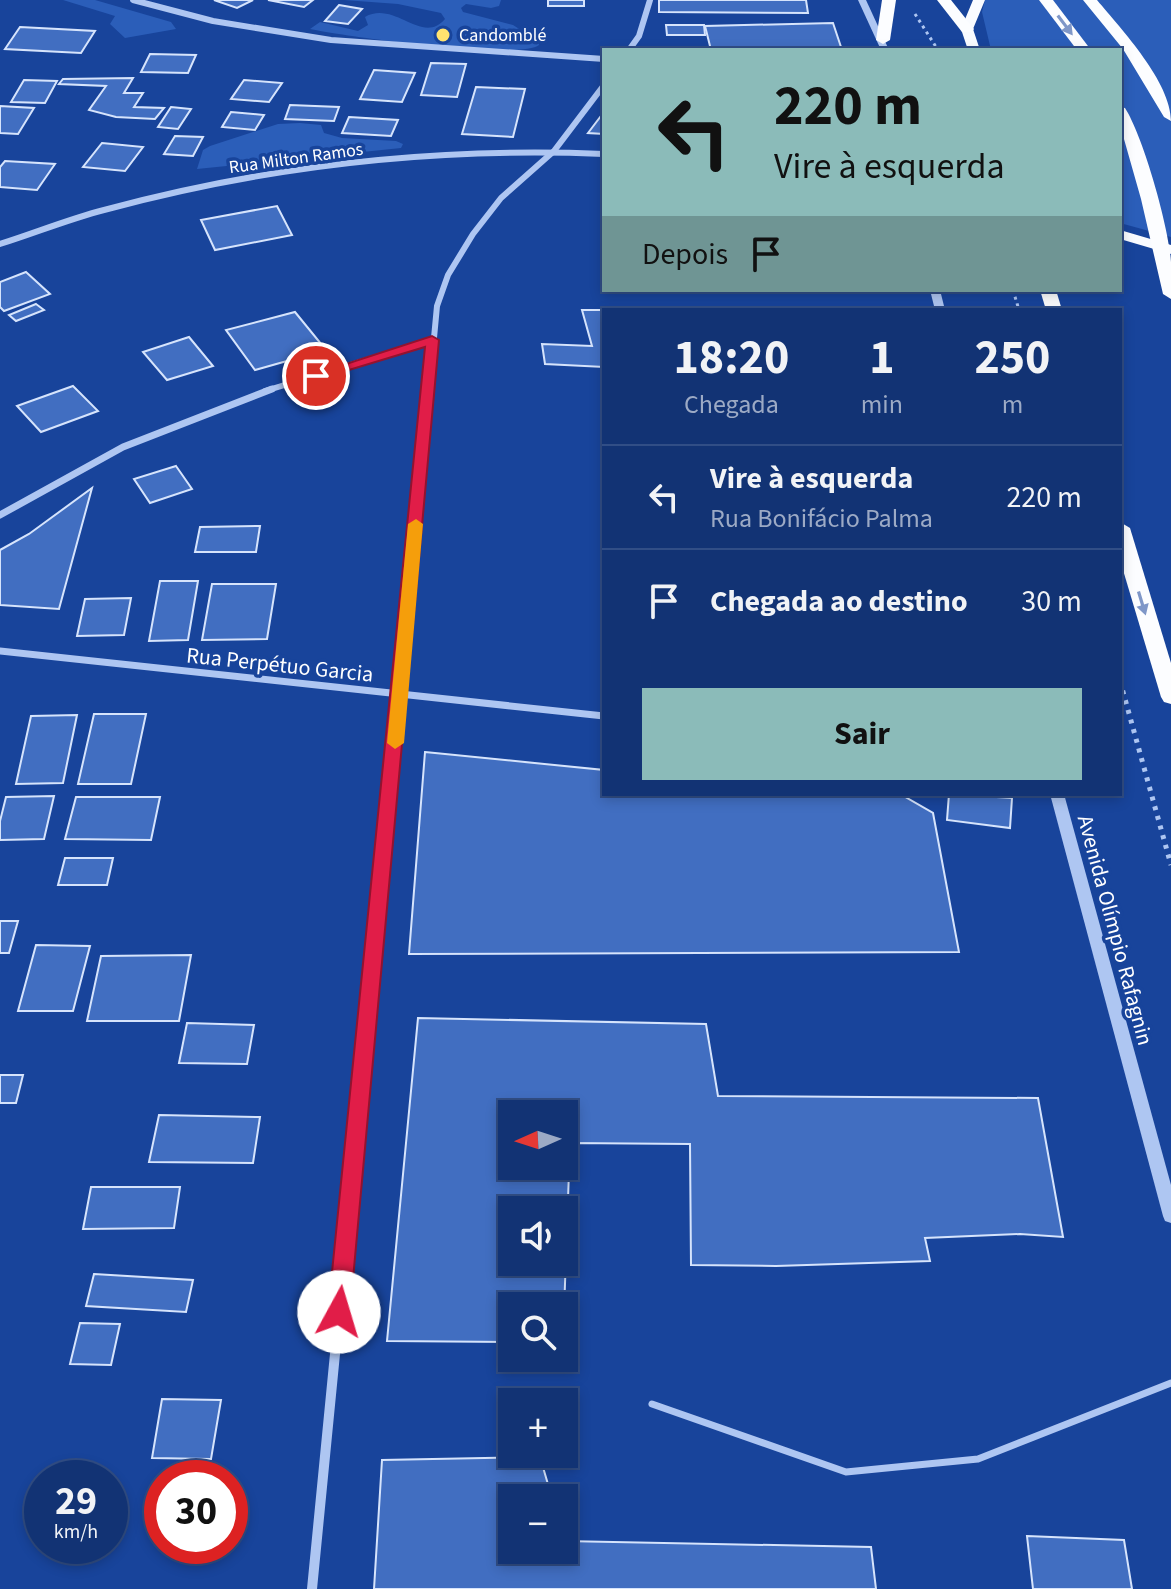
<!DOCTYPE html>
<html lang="pt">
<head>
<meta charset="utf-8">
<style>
	body { margin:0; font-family:"Source Sans 3",sans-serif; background:#1f3f7c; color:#f1f3f6; height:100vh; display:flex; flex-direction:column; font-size:30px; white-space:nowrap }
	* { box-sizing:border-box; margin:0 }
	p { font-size:26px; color:#9caac5 }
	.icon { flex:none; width:44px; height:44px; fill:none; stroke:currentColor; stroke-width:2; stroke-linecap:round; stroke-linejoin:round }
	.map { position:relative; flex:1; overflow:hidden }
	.drawer { position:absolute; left:602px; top:308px; width:520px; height:488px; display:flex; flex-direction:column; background:#123374; border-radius:0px; box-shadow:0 4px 12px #0003,0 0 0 2px #314e86 }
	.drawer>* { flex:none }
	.guide { position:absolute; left:602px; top:48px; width:520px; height:244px; border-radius:0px; box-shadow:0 4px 12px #0003,0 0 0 2px #314e86; background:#8bbbb9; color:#111; overflow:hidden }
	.needle { width:52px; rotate:267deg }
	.controls { position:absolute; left:498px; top:1100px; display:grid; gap:16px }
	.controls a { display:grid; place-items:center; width:80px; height:80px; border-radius:0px; background:#123374; box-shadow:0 4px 12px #0003,0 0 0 2px #314e86; font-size:40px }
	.speed { position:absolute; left:24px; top:1460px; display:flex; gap:16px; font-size:40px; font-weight:700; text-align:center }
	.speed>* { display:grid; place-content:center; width:104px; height:104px; border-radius:50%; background:#123374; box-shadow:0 4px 12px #0003,0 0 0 2px #314e86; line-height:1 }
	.speed small { font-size:20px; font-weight:400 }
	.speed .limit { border:12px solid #d22; background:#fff; color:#111 }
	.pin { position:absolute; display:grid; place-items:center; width:68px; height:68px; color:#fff; margin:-34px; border:4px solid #fff; border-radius:50%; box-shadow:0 2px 8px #0007 }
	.me { position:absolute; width:88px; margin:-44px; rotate:6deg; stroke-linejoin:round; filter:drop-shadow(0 0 6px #0008) }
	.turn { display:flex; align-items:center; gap:28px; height:168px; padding:0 40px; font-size:36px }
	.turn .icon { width:104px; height:104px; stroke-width:2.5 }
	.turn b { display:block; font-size:56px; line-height:68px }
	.then { display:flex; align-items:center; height:76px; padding:0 40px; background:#0003; gap:16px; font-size:30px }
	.eta { display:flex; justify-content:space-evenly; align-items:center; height:136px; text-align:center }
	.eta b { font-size:48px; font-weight:700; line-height:56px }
	.cta { display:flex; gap:16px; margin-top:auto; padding:16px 40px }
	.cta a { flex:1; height:92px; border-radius:0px; background:#8bbbb9; color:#111; font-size:32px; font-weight:700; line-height:92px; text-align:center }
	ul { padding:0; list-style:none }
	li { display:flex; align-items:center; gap:24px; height:104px; padding:0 40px; border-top:2px solid #314e86 }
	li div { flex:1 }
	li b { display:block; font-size:30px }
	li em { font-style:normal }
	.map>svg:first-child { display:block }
	.green { fill:#2b5eb9 }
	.building { fill:#416ec1; stroke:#d6e4fc; stroke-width:2; fill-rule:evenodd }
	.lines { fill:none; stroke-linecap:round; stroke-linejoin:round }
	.path-far1 { stroke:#aec6f2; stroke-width:3; stroke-dasharray:3 4; stroke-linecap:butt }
	.path { stroke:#aec6f2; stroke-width:5; stroke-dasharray:4 6; stroke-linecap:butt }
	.service { stroke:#aec6f2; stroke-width:7 }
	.minor-far2 { stroke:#aec6f2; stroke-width:6 }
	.minor-far1 { stroke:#aec6f2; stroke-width:7 }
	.minor { stroke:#aec6f2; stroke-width:10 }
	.tertiary { fill:#aec6f2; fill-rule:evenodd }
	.primary { fill:#f9fbff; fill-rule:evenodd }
	.trunk { fill:#fcfdff; fill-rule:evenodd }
	.oneway { fill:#7f97c8 }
	.route { fill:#e11d48; stroke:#92132f; stroke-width:2 }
	.slow { fill:#f59e0b }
	.poi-dot { fill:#ffe36f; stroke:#18449b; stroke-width:3 }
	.labels { text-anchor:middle; stroke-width:7; stroke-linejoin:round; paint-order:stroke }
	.far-poi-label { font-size:18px; fill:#fff; stroke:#18449b; text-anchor:start }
	.far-street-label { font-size:18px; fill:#fff; stroke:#18449b }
	.street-label { font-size:22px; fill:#fff; stroke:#18449b }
</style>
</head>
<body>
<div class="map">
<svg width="1171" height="1589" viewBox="0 0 1171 1589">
	<rect width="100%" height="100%" fill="#18449b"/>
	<g class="green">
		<path d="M63 0H95L171 22 176 29 125 38 110 24 115 16Z"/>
		<path d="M344 0H501L499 6 491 8 466 4 461 8 463 12 513 25 538 41 539 45C518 61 343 36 310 29L320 22 358 31 368 25 365 17C395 0 422 46 445 19L441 13 398 4Z"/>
		<path d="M985 0H1171V237L1120 223V50H991L982 12Z"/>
		<path d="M300 123 321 125 324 133 342 138 396 141 403 144 401 148 197 169 203 150 210 146 278 124Z"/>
	</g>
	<g class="building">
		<path d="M214 0H253L237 8Z"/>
		<path d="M268 0H313L304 7Z"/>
		<rect x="548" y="0" width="36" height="6"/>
		<path d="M659 0H806L808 13 659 12Z"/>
		<path d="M339 5 362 9 348 24 325 21Z"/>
		<path d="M833 23 842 50H711L705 26Z"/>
		<path d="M666 25H704L705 35H667Z"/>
		<path d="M20 27 95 31 81 53 5 49Z"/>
		<path d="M150 54 196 55 188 73 141 72Z"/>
		<path d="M431 63 466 64 457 97 421 95Z"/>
		<path d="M374 70 415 73 402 102 360 99Z"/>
		<path d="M133 78 124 93H143L134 107 164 108 155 119 116 117 89 110 106 86 59 84 63 79Z"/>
		<path d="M24 80 57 81 45 103 11 102Z"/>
		<path d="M244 80 282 83 269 102 231 99Z"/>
		<path d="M476 87 525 89 513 137 462 134Z"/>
		<path d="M290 105 339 107 334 121 285 119Z"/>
		<path d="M0 106 34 108 18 134 0 133Z"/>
		<path d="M171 107 191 109 178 129 158 127Z"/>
		<path d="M231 112 264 115 255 130 222 127Z"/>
		<path d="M604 112V134L588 133Z"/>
		<path d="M349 117 398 120 391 136 342 133Z"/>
		<path d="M175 136 203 137 193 156 164 154Z"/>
		<path d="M102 143 143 147 125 171 83 167Z"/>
		<path d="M5 161 55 164 37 190 0 187V167Z"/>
		<path d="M277 206 292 235 215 250 201 220Z"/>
		<path d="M26 272 50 294 4 311 0 307V282Z"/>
		<path d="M36 304 44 310 16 321 9 315Z"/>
		<path d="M582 310H612H604V367L545 364 542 344 592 346Z"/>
		<path d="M295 312 326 350 255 370 226 330Z"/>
		<path d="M189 337 213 366 167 380 143 352Z"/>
		<path d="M73 386 98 411 41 432 17 406Z"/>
		<path d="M176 466 192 489 150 503 134 479Z"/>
		<path d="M92 488 59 609 0 605V550L29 534Z"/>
		<path d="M260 526 256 552H195L200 527Z"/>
		<path d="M160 581H198L188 640 149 641Z"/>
		<path d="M212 584H276L267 639 202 640Z"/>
		<path d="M131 598 124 635 77 636 85 599Z"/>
		<path d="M94 714H146L131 784H78Z"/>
		<path d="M77 715 63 783 16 784 31 716Z"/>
		<path d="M425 752 604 770V794H900L933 813 959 952 409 954Z"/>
		<path d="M949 794 1012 798 1010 828 947 820Z"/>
		<path d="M54 796 44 839 0 840V821L6 797Z"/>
		<path d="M76 797H160L151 840 65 839Z"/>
		<path d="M65 858H113L107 885H58Z"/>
		<path d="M0 921H18L9 953H0Z"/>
		<path d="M36 945 90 946 73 1011H18Z"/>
		<path d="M191 955 179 1021H87L101 956Z"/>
		<path d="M418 1018 706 1024 718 1096 1038 1098 1063 1237 1020 1234 925 1238 930 1261 776 1266 691 1265 690 1144 570 1143 564 1312V1306H512V1342L387 1341ZM512 1114H564V1166H512ZM512 1210H564V1262H512Z"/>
		<path d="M187 1023 254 1025 247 1064 179 1063Z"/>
		<path d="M0 1075H23L16 1103H0Z"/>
		<path d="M159 1115 260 1117 253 1163 149 1162Z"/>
		<path d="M91 1187H180L174 1228 83 1229Z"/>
		<path d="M94 1274 193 1280 186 1312 86 1306Z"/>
		<path d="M80 1323 120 1324 111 1365 70 1364Z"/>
		<path d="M162 1399 221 1400 211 1459 152 1458Z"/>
		<path d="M540 1457 552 1498H512V1550H564V1541L871 1547 876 1589H374L382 1460Z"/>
		<path d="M1027 1536 1124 1540 1132 1589H1033Z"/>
	</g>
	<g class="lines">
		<g class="path-far1">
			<path d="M915 14 938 50"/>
			<path d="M1013 290 1019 310"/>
		</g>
		<path class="path" d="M1120 681 1171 865"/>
		<path class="service" d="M652 1404 846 1472 978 1459 1171 1383"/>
		<g class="minor-far2">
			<path d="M133 0 213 21 331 40 604 59"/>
			<path d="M629 50 639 36 650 0"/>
			<path d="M0 244C35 233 69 219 104 210 267 166 436 147 604 154"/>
			<path d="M265 391 432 340"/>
			<path d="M429 391 437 306 448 275 473 234 501 198 554 151 604 85"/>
		</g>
		<g class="minor-far1">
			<path d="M0 515 123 447 272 389"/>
			<path d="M0 651 604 716"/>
			<path d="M378 906 429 389"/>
		</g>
		<path class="minor" d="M312 1589 379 904"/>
		<g class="tertiary">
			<path d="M858 0H866L889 50H881Z"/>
			<path d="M930 290H940L945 310H935Z"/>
			<path d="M1050 794H1064L1171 1185V1223L1165 1221 1163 1216Z"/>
		</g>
		<g class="primary">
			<path d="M973 0H985L973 29 980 50H968L961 29Z"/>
			<path d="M1120 230 1171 245V254L1120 239Z"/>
		</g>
		<g class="trunk">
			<path d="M882 0H896L890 40 883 44 876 40Z"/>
			<path d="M937 0H951L974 29 972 32H962Z"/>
			<path d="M1039 0H1053L1091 50H1077Z"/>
			<path d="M1083 0H1097C1122 30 1171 82 1171 121L1164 117 1123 49Z"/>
			<path d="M1120 107 1125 108C1143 136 1169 227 1171 262 1171 274 1171 287 1171 299L1163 294 1141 199 1120 125Z"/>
			<path d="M1040 290H1056L1062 310H1046Z"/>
			<path d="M1120 522 1130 528 1171 663V704L1164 702 1161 697 1120 560Z"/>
		</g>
	</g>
	<defs><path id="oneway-solid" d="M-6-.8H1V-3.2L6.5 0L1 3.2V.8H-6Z" transform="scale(2)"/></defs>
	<g class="oneway">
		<use href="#oneway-solid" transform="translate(1065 25) rotate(53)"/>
		<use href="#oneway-solid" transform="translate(1142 603) rotate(73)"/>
	</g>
	<path class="route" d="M432 336 439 340 350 1312 347 1319 339 1322 331 1319 328 1312 425 347 316 380 309 376Z"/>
	<path class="slow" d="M416 519 423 524 404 743 395 749 387 743 408 524Z"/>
	<circle class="poi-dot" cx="443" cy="35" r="8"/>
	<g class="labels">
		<g class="far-poi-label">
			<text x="459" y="41">Candomblé</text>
		</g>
		<g class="far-street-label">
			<text transform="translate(296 158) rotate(-8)" y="6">Rua Milton Ramos</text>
		</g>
		<g class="street-label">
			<text transform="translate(280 664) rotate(6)" y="8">Rua Perpétuo Garcia</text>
			<text transform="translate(1116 930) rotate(75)" y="8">Avenida Olímpio Rafagnin</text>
		</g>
	</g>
</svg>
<div class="controls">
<a><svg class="needle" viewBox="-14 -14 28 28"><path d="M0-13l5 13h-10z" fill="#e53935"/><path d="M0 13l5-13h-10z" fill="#9caac5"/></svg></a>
<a><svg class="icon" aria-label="sound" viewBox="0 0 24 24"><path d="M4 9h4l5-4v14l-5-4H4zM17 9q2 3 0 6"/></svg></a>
<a><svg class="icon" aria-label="search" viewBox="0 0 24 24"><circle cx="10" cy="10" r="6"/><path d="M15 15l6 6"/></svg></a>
<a>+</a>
<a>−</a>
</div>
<div class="speed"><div>29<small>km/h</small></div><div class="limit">30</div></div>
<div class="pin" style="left:316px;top:376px;background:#d93025"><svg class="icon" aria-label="arrive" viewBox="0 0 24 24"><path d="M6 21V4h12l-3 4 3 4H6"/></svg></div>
<svg class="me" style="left:339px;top:1312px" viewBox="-20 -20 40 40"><circle r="19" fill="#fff"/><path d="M0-13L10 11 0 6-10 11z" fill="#e11d48"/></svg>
<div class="guide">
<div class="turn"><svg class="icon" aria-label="left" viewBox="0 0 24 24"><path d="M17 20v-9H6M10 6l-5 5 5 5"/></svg><div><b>220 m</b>Vire à esquerda</div></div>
<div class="then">Depois<svg class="icon" aria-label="arrive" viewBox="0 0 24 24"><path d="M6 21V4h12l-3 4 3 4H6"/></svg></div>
</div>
<section class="drawer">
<div class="eta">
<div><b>18:20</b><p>Chegada</p></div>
<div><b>1</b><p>min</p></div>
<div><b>250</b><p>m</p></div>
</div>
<ul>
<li><svg class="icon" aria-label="left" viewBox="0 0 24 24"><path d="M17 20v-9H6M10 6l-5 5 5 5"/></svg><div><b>Vire à esquerda</b><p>Rua Bonifácio Palma</p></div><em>220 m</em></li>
<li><svg class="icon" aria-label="arrive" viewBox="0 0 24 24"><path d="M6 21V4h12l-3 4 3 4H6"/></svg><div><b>Chegada ao destino</b></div><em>30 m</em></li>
</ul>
<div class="cta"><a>Sair</a></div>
</section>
</div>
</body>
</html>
